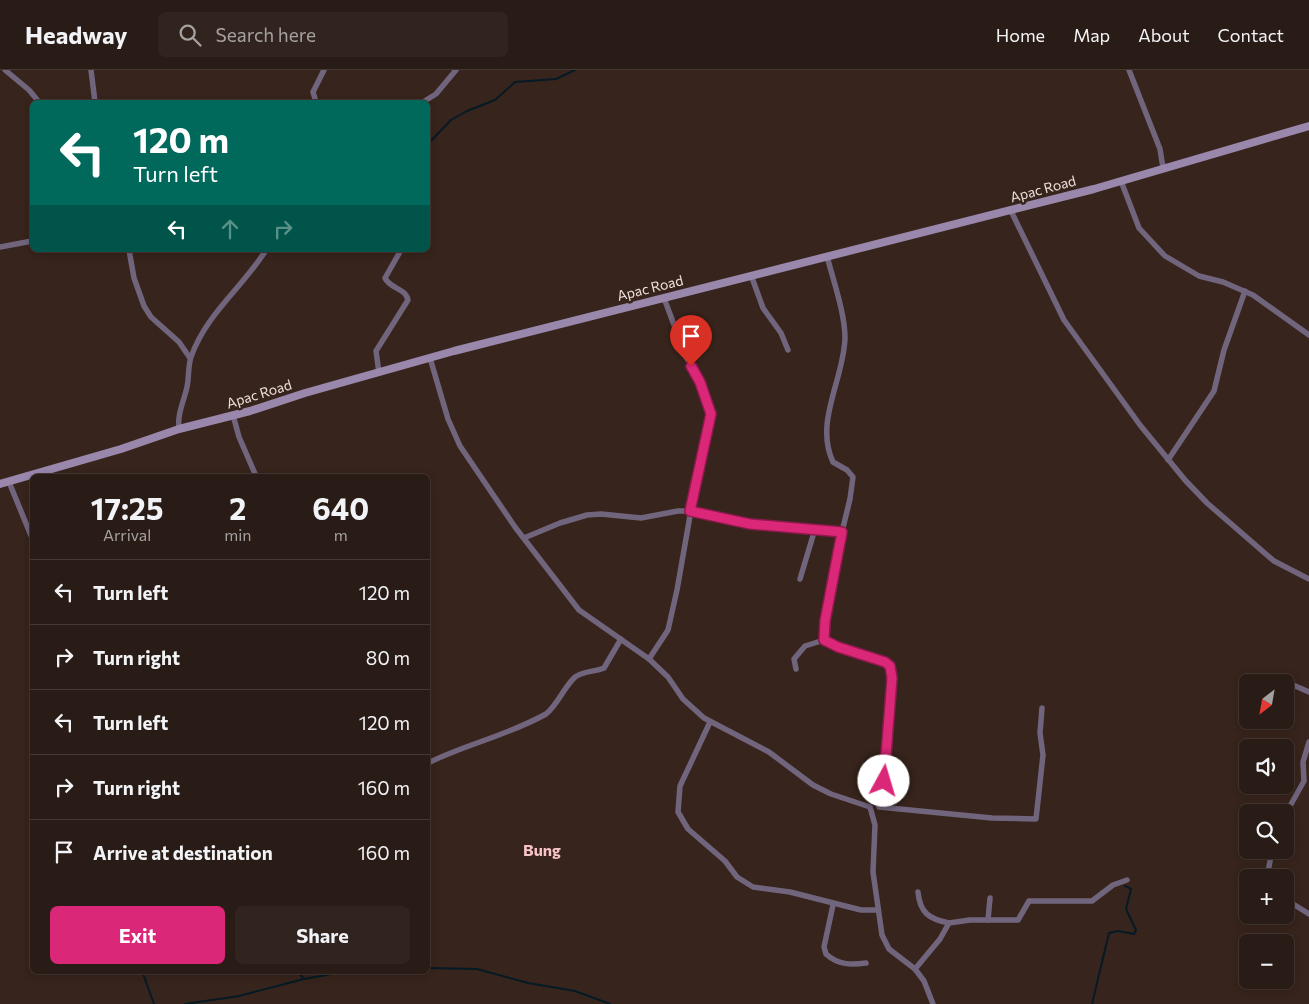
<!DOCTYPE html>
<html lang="en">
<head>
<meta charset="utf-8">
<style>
	body { margin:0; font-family:Commissioner,sans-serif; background:#31241e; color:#f1f3f6; height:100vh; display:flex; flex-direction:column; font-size:19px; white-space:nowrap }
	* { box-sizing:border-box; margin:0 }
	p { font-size:16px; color:#a5a1a0 }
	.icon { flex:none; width:28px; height:28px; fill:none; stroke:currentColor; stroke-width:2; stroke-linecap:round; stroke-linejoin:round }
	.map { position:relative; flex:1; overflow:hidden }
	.details { position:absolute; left:30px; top:404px; width:400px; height:500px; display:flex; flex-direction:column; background:#291b15; border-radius:8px; box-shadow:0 2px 8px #0003,0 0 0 1px #453934 }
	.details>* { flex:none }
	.top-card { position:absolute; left:30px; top:30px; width:400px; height:152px; border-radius:8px; box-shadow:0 2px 8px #0003,0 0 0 1px #453934; background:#00695c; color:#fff; overflow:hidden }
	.needle { width:32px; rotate:211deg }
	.controls { position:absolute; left:1239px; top:604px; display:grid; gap:10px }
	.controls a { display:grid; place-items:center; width:55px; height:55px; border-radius:8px; background:#291b15; box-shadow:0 2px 8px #0003,0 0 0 1px #453934; font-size:25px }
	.pin { position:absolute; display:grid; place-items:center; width:42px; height:42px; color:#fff; margin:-51px -21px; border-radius:50% 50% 50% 0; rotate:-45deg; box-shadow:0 0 5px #0007 }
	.pin .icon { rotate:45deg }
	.me { position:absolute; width:55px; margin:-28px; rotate:6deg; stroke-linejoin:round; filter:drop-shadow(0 0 4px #0008) }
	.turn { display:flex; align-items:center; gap:18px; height:105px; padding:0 20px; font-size:22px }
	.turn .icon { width:65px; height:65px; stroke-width:2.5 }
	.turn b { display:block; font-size:35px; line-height:42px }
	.lanes { display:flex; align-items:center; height:48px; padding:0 20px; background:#0003; justify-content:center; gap:25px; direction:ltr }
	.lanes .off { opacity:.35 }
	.eta { display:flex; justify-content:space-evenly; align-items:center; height:85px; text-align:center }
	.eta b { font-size:30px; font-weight:700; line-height:35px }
	.primary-button { display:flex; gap:10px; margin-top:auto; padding:10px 20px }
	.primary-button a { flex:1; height:58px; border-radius:8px; background:#db2777; color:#fff; font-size:20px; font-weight:700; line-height:58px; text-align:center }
	.primary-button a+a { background:#31241e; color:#f1f3f6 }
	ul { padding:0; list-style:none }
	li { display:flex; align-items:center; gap:15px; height:65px; padding:0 20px; border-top:1px solid #453934 }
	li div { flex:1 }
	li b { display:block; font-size:19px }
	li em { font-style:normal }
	header { display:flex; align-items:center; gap:30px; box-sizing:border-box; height:70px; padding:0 25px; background:#291b15; border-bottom:1px solid #453934 }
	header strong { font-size:24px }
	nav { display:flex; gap:28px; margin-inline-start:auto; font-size:18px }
	.search { width:350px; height:45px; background:#31241e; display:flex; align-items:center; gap:12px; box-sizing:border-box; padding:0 18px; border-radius:8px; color:#a5a1a0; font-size:19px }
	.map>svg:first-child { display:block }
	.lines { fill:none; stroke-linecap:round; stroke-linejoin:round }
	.stream { stroke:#061a25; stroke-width:2 }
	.street { stroke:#71657d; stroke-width:5.5 }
	.secondary { stroke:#9a87ac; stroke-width:8 }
	.route-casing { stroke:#8e194d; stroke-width:12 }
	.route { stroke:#db2777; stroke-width:9 }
	.labels { text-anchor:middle; stroke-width:5; stroke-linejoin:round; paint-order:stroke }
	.street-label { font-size:14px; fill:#ede0db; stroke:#37241c }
	.quarter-label { font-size:16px; font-weight:bold; fill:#f7c3c8; stroke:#37241c }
</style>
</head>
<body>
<header>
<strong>Headway</strong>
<div class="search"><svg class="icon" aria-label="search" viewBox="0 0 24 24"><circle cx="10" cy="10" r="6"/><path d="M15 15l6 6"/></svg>Search here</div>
<nav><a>Home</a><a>Map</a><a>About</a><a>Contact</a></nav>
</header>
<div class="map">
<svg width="1309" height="934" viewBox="0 0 1309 934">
	<rect width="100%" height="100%" fill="#37241c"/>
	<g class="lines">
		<g class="stream">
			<path d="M428 74 451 50 467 41 495 30 515 12 556 9 575 0"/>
			<path d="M428 898 477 899 528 913 575 921 610 934"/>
			<path d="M142 901 154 934"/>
			<path d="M304 909 348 901"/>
			<path d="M185 934 239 926 304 909 297 901"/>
			<path d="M1092 934 1109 863 1118 861 1134 864 1136 860 1126 839 1131 819 1125 816"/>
		</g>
		<g class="street">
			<path d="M5 0 29 20 39 32"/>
			<path d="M91 0 95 32"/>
			<path d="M1129 0 1160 79 1163 98"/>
			<path d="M316 32 313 22 324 0"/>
			<path d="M423 32 436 24 456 0"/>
			<path d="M1121 111 1139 158 1165 186 1199 206 1223 212 1253 225 1309 265"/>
			<path d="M1011 141 1064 250 1140 355 1185 410 1207 433 1274 491 1309 509"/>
			<path d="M0 177 32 171"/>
			<path d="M129 180 134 208 144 236 151 247 179 272 190 288"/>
			<path d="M827 186C833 210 845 243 845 268 844 309 814 352 833 392L847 400 853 407 850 429 839 474 824 570C840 579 886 586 892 600L880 737"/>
			<path d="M751 205 763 238 781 263 788 280"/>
			<path d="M430 288 448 349 460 376 515 457 579 540 649 589 668 607 683 629 704 648 769 682 813 715 831 724 870 737 875 755 873 802 882 865 889 879 915 899 924 911 933 934"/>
			<path d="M379 303 376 281 408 230C406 218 390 219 385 208L401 180"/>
			<path d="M233 345 239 367 256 406"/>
			<path d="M179 359C177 344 184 331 187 317 189 308 188 296 191 287 206 244 243 217 266 180"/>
			<path d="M1168 390 1214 321 1224 280 1245 221"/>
			<path d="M9 412 32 468"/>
			<path d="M524 468 560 453 587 445 601 444 641 448 678 441H690L750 454 842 462"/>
			<path d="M800 509 815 459"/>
			<path d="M649 589 668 560 677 520 701 383 711 344 700 312 686 287 664 228"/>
			<path d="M796 599 794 589 805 576 824 570"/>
			<path d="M1277 608 1309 622"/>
			<path d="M710 652 680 716 678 742 688 759 725 791 737 807 753 817 790 822 861 840H878"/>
			<path d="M428 693C466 674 509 665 546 644 558 634 563 619 574 608 581 601 595 602 604 598L621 569"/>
			<path d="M879 737 992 748 1036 749 1043 685 1040 663 1042 638"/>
			<path d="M1285 745 1304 711 1303 692 1309 672"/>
			<path d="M1267 808 1272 780"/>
			<path d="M918 822C920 843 929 849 949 853"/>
			<path d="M1285 829 1309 844"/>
			<path d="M833 835 824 877 826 884C838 895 851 895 866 893"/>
			<path d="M988 850 990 828"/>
			<path d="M915 899 940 869 949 853 970 850H1018L1029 831H1092L1113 815 1127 810"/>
		</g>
		<path class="secondary" d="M0 414 121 379 179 359 250 341 305 323 454 281 1094 119 1309 56"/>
	</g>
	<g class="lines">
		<g class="route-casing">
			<path id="route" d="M691 296 700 312 711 344 690 441 750 454 842 462 825 551 824 570 838 577 885 592 890 596 892 608 884 711"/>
		</g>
		<use href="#route" class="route"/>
	</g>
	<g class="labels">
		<g class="street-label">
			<text transform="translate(1043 119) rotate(-15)" y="5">Apac Road</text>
			<text transform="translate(650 218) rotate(-14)" y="5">Apac Road</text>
			<text transform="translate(259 324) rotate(-17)" y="5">Apac Road</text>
		</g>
		<g class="quarter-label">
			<text x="542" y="786">Bung</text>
		</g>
	</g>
</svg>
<div class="controls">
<a><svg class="needle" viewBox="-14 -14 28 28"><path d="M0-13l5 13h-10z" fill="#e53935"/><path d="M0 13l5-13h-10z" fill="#a5a1a0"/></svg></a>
<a><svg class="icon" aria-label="sound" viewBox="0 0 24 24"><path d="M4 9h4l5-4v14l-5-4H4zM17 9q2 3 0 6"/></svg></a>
<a><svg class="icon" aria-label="search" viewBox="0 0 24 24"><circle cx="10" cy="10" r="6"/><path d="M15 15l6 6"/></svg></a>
<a>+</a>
<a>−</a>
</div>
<div class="pin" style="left:691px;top:296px;background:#d93025"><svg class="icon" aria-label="arrive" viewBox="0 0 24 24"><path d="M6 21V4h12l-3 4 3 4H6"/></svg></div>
<svg class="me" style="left:884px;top:711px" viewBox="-20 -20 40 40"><circle r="19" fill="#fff"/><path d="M0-13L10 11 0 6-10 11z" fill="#db2777"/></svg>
<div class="top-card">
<div class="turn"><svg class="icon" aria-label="left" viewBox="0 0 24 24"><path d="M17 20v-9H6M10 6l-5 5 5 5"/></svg><div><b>120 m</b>Turn left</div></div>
<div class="lanes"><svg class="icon" aria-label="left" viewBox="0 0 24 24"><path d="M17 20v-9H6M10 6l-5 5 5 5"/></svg><svg class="icon off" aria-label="ahead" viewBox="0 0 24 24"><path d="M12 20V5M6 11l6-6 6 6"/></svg><svg class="icon off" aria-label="right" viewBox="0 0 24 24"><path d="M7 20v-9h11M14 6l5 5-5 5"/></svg></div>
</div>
<section class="details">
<div class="eta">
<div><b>17:25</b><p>Arrival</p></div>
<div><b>2</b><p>min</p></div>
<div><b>640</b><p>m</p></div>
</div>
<ul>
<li><svg class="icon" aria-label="left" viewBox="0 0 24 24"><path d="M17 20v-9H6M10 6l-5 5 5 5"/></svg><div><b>Turn left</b></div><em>120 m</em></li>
<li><svg class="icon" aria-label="right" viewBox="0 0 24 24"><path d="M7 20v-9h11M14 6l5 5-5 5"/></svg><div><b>Turn right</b></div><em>80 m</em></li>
<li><svg class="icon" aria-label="left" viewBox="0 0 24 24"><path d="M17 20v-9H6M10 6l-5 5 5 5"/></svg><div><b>Turn left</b></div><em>120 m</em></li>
<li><svg class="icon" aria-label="right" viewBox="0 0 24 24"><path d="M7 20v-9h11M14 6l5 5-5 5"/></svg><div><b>Turn right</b></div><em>160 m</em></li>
<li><svg class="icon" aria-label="arrive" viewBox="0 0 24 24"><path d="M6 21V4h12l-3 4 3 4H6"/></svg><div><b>Arrive at destination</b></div><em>160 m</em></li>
</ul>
<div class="primary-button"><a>Exit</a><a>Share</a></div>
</section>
</div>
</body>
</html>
